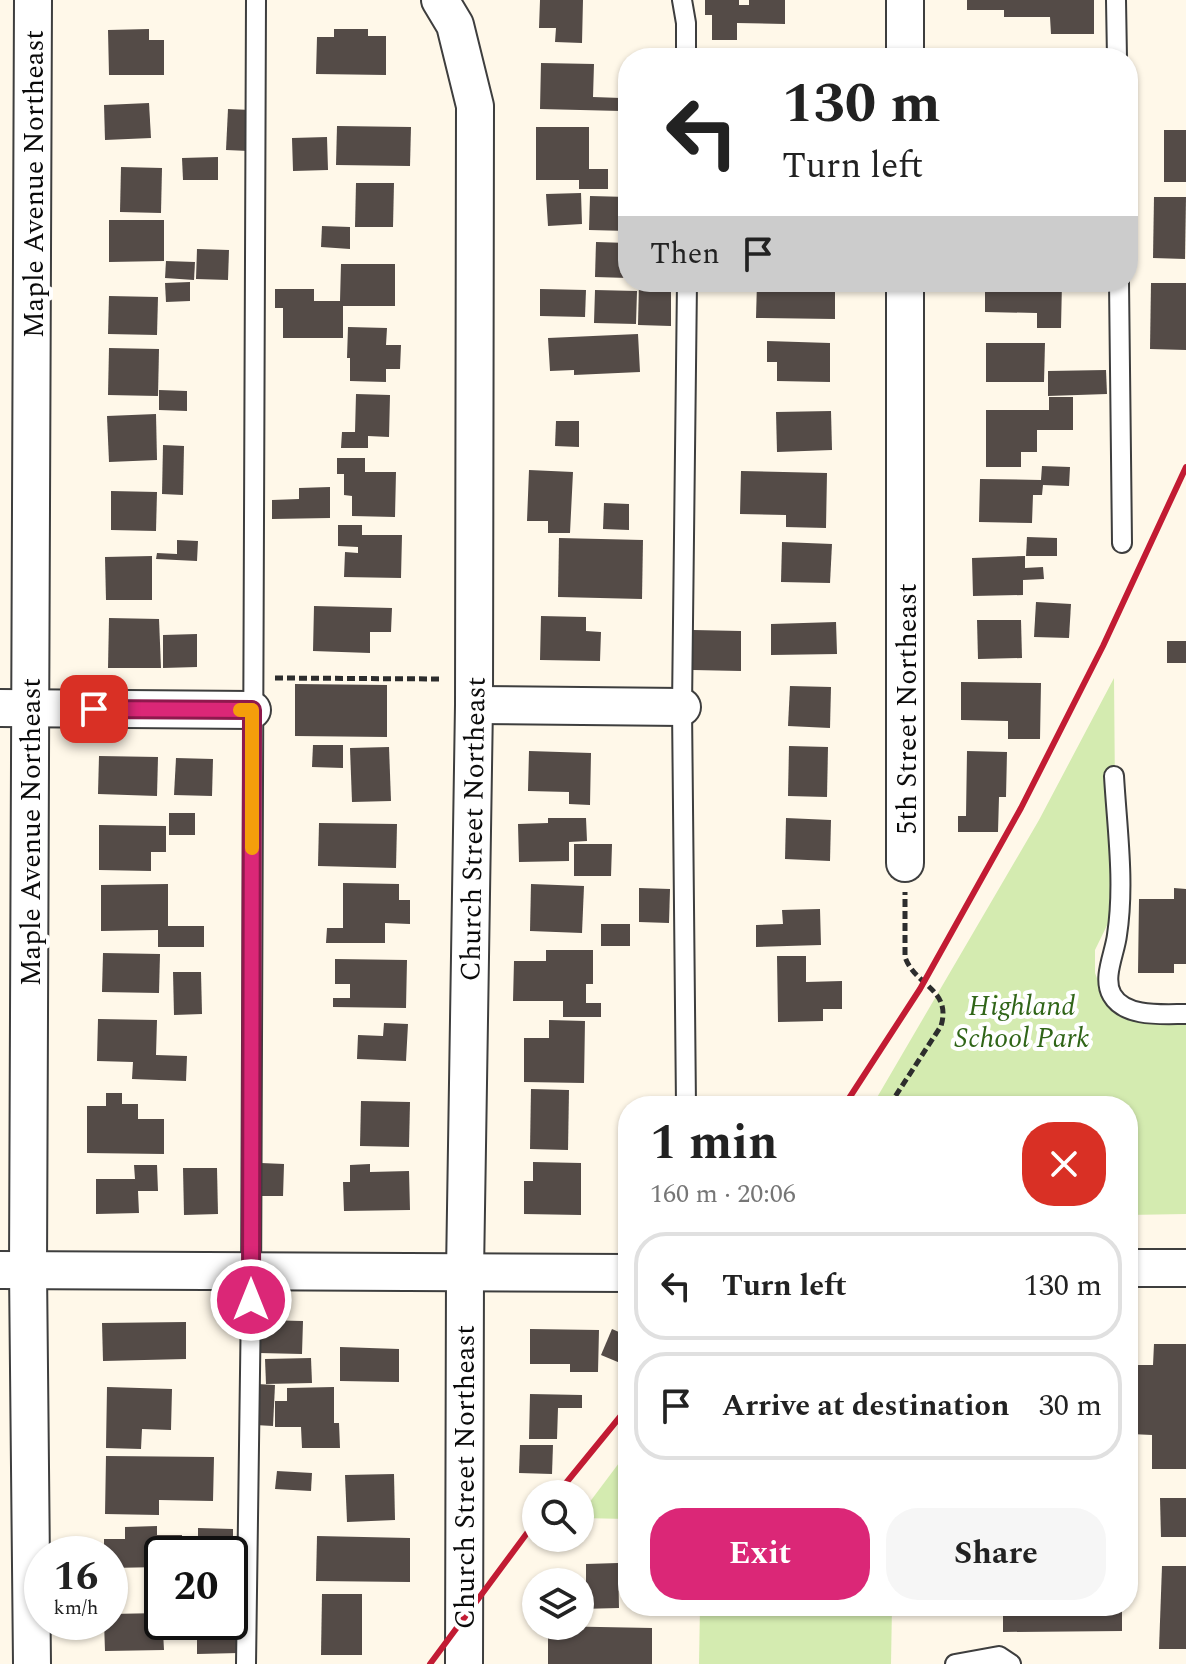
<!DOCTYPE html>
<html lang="en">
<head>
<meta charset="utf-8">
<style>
	body { margin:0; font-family:Spectral,serif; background:#f6f6f6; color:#222; height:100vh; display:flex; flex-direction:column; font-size:30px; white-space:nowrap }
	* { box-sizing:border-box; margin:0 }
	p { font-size:26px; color:#767676 }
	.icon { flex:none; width:44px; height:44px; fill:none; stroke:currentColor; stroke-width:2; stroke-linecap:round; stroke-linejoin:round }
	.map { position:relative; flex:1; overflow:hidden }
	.panel { position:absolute; left:618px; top:1096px; width:520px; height:520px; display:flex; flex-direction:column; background:#fff; border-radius:32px; box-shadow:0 2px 6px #0004 }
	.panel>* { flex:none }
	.hud { position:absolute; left:618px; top:48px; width:520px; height:244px; border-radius:32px; box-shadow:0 2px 6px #0004; background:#fff; color:#222; overflow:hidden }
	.fabs { position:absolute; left:522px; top:1480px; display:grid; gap:16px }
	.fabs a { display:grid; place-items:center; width:72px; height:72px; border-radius:50%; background:#fff; box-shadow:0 2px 6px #0004; font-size:40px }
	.speed { position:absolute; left:24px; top:1536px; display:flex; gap:16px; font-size:40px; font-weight:700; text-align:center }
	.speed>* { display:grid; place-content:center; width:104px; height:104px; border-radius:50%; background:#fff; box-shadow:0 2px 6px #0004; line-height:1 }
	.speed small { font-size:20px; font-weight:400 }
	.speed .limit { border:4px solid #111; border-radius:12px; background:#fff; color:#111 }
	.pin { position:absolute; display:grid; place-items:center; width:68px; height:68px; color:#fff; margin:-34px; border-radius:16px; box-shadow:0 4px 12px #0006 }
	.me { position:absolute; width:88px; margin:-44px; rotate:0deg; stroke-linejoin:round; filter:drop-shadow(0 0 6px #0008) }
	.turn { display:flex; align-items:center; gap:28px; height:168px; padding:0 32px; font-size:36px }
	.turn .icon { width:104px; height:104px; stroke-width:2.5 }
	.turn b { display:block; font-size:56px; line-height:68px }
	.then { display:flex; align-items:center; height:76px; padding:0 32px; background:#0003; gap:16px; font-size:30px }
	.round { display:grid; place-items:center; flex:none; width:84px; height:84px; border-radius:32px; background:#f6f6f6 }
	.headline { display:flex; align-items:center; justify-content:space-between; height:136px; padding:0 32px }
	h1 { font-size:48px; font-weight:700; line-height:60px }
	.primary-button { display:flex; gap:16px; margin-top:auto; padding:16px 32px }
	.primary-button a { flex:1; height:92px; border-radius:32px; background:#db2777; color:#fff; font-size:32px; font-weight:700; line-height:92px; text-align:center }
	.primary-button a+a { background:#f6f6f6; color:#222 }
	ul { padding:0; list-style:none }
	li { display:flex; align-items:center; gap:24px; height:108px; margin:0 16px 12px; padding:0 16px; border:4px solid #e0e0e0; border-radius:32px }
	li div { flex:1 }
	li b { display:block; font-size:30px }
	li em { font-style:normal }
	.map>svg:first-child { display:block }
	.green { fill:#d4ebb0 }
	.building { fill:#544b47 }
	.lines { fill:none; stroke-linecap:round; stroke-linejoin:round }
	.lane-casing { stroke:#3e3e3e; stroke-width:22 }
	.street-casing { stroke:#3e3e3e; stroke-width:40 }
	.path { stroke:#2d2d2d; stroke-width:5; stroke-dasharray:8 4; stroke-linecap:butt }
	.lane { stroke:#fff; stroke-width:18 }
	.street { stroke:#fff; stroke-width:36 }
	.rail { stroke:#c21b33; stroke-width:6 }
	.route-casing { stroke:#8e194d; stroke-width:20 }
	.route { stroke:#db2777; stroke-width:14 }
	.slow { stroke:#f59e0b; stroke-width:14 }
	.labels { text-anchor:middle; stroke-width:8; stroke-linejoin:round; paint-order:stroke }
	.street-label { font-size:28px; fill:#0b0b0b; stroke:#fff }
	.park-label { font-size:28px; font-style:italic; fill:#306518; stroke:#fff }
</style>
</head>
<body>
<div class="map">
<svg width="1186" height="1664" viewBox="0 0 1186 1664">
	<rect width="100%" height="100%" fill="#fff8e9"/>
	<g class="green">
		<path d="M1114 678 1116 907 1095 950V973L1102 991 1114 1008 1130 1019 1157 1023 1186 1016V1214L1128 1215V1106H872L1039 820Z"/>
		<path d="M628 1451V1519L580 1518V1515Z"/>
		<path d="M700 1606H892L891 1664H699Z"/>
	</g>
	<g class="building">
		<path d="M540 0H583L582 43 555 42 556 28H539Z"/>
		<path d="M705 0H739V5H749V0H785V24L737 23V40H712V15H705Z"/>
		<path d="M967 0H1094V34H1051L1050 17H1004V10H967Z"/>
		<path d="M149 29V40H164V75H109L108 30Z"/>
		<path d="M334 29H368V36H386V75L316 74 317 37H334Z"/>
		<path d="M541 63 594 64 593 97 621 98V111L540 109Z"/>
		<path d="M149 103 151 138 105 140 104 105Z"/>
		<path d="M228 109 251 110 249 151 226 150Z"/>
		<path d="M337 126 411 127 410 166 336 165Z"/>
		<path d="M536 127H589V169H608V189H579V180H536Z"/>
		<rect x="1164" y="130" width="22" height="52"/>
		<path d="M327 137 328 170 293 171 292 138Z"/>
		<path d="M218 157V180H183L182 158Z"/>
		<path d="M121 167 162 168 161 213 120 212Z"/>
		<path d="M356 183H394L393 227H355Z"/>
		<path d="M581 193 582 224 548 226 546 194Z"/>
		<path d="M590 196 628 197V231L589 230Z"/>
		<path d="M1154 197H1186L1185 259 1153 258Z"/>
		<path d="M109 220H164V261L109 262Z"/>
		<path d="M322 226 350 227V249L321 247Z"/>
		<path d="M596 242 628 243V278L595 277Z"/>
		<path d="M197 249 229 250 228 280 196 279Z"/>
		<path d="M166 261 195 262 194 280 165 278Z"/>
		<path d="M341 264H395V306H343V338H283V308H275V289H314V301H340Z"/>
		<path d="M190 282V301L166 302 165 283Z"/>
		<path d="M639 282H671V326L638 325Z"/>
		<path d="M757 282H835V319L756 318Z"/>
		<path d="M985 282H1062L1061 328H1037V313L985 312Z"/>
		<path d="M1151 283H1186V350L1150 349Z"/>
		<path d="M540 289 586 290 585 317 540 316Z"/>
		<path d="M595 290 637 291 636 324 594 323Z"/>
		<path d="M109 296 158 297 157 335 108 334Z"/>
		<path d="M348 327 387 328 386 345H401L400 369H386V382L350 381V358H347Z"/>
		<path d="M638 334 640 372 574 375V370L550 371 548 338Z"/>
		<path d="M767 341 830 343V382L777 381V362H767Z"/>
		<path d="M986 343H1045L1044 382H986Z"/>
		<path d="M109 348 159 349 158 396 108 395Z"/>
		<path d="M1106 370 1107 394 1048 396V371Z"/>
		<path d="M159 390 187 391V411L159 410Z"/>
		<path d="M356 394 390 395 389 437 368 436V448H341L342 432H355Z"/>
		<path d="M1049 397H1073V430H1037V452H1021V467H986V410H1049Z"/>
		<path d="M831 411 832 450 777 452 776 412Z"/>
		<path d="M156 414 157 460 109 462 107 416Z"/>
		<path d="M556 421H579V447L555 446Z"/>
		<path d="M163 445 184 446 183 495 162 494Z"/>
		<path d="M337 458H365V472H396L395 517 352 516V496L344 495V474H337Z"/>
		<path d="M1042 466 1070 467 1069 486 1043 485 1042 495H1033L1032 523 979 522 980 479 1041 480Z"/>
		<path d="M529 470 573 472 570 533H548V521H527Z"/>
		<path d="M741 471 827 473 826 528 786 527V515L740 514Z"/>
		<path d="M330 487V518L272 519V500L299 499V488Z"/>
		<path d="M111 491 157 492 156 531 111 530Z"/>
		<path d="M604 503 629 504V530L603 529Z"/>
		<path d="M338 525H362V535H402L401 578 344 577 345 552 358 553V547L338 546Z"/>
		<path d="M1027 537 1057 538V556H1026Z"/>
		<path d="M559 538 643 540 642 599 558 597Z"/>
		<path d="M177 540 198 541 197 561 156 559 157 553 177 554Z"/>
		<path d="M782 542 832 544 830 583 781 582Z"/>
		<path d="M152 556V600H106L105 557Z"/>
		<path d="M1025 556V568L1043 567 1044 579 1023 580V595L973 596 972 558Z"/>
		<path d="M1036 602 1071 604 1069 638 1034 637Z"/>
		<path d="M314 606 392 608 391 632H370V653L313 651Z"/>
		<path d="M541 616 586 617V631L601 632 600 661 540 660Z"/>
		<path d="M109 618 159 619 161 668H108Z"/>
		<path d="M977 620H1021L1022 658 978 659Z"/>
		<path d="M836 622 837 654 771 655V624Z"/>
		<path d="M693 630 741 631V671L693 670Z"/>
		<path d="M197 634V667L163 668V635Z"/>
		<rect x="1167" y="641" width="19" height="22"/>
		<path d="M961 682 1041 683 1040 739H1008V721L961 720Z"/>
		<path d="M295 684 387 685V737L295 736Z"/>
		<path d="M790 686 831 687 830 728 788 726Z"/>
		<path d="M313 745H343V768L312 767Z"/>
		<path d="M789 746 828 747 827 797 788 796Z"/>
		<path d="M389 747 391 801 352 802 350 748Z"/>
		<path d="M529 751 591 753 590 805 569 804V792L528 791Z"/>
		<path d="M967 751 1007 752 1006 797H999L998 832H958V816H966Z"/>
		<path d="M99 756 158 757 157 796 98 794Z"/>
		<path d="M176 758 213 759 212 796 174 795Z"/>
		<rect x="169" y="813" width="26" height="22"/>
		<path d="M548 818H586L587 841 569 842V861L519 862 518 824 548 823Z"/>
		<path d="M786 818 831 820 830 861 785 859Z"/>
		<path d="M319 823 397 824 396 868 318 866Z"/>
		<path d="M99 825 166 826V852H151V871L99 870Z"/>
		<path d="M574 844H612L611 876H574Z"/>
		<path d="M343 883 399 884V900H410V924L385 923V943H326L327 928H343Z"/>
		<path d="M168 884V926H204V947H158V930L101 931V885Z"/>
		<path d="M531 884 584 886 582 933 530 931Z"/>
		<path d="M639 888 670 889 669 923 639 922Z"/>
		<path d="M1174 888 1186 889V964H1174V973H1138L1139 899H1174Z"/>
		<path d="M820 909 821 945 756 947V925L783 924 782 910Z"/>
		<rect x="601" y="924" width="29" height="22"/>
		<path d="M546 950H593V984H586V1003H601V1017H563V1001H513L514 961H546Z"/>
		<path d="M103 953 160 954 159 993 102 992Z"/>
		<path d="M777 956H806V982L842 981V1009H823V1021L778 1022Z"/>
		<path d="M335 959 407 960 406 1008 333 1007V998H350V984H335Z"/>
		<path d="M173 972H201L202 1014 174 1015Z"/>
		<path d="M98 1019 157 1020 156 1055 187 1056 186 1081 132 1079 133 1062 97 1061Z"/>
		<path d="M549 1020 585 1021 584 1083 524 1082V1038H549Z"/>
		<path d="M384 1023 408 1024 406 1061 357 1059 358 1035 383 1036Z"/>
		<path d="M531 1089 569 1090 568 1150 530 1149Z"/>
		<path d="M106 1093H122V1104H138V1119H164V1154L87 1153V1106H106Z"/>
		<path d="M361 1101 410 1102 409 1147 360 1146Z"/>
		<path d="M533 1162 581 1163V1215L524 1214V1181H533Z"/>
		<path d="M261 1163 284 1164 283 1196H260Z"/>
		<path d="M370 1164V1172L409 1171 410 1210 344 1211 343 1182H350V1165Z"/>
		<path d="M134 1165H157L158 1191H138L139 1213 96 1214V1179H135Z"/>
		<path d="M183 1168H217L218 1214 184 1215Z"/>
		<path d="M260 1320 303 1321 302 1354 259 1353Z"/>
		<path d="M186 1322V1359L103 1361 102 1323Z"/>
		<path d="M530 1329 599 1330 598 1372H570V1364H530Z"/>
		<path d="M612 1329 628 1336V1358L625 1365 601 1355Z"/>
		<path d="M1154 1344H1186V1469H1152V1435L1131 1434 1132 1365H1153Z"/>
		<path d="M340 1347 399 1349V1382L340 1381Z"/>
		<path d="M311 1358 312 1383 266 1384 265 1359Z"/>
		<path d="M257 1384 275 1385 273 1426 255 1425Z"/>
		<path d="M107 1387 172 1389 171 1430 142 1429 141 1449 106 1448Z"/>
		<path d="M334 1387V1423H339L340 1448H302L301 1427H275V1401H287V1388Z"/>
		<path d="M530 1394 582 1395V1408H558L557 1439H529Z"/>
		<path d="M520 1445H553L552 1474 519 1473Z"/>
		<path d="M106 1456 214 1457 213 1501 159 1500V1515L105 1514Z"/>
		<path d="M277 1471 312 1473 311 1491 275 1489Z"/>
		<path d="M394 1474 395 1520 347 1522 345 1475Z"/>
		<path d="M1160 1498H1186V1537H1161Z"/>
		<path d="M157 1526V1535H182V1554H162V1567L110 1568V1554H104V1539H125V1527Z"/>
		<path d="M198 1528 233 1529V1551H198Z"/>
		<path d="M317 1536 410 1538V1582L316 1581Z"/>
		<path d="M618 1563 619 1608 580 1609V1582H586V1564Z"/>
		<path d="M1162 1566H1186V1649H1159Z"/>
		<path d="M322 1594H362V1655H321Z"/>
		<path d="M230 1595H238V1621L230 1620Z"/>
		<path d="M1003 1606H1122V1631L1003 1632Z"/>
		<path d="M162 1613 164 1650 105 1651 104 1622H110V1614Z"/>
		<path d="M548 1626 652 1628V1664H548Z"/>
		<path d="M197 1628H238L239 1653 197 1654Z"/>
	</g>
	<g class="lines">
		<g class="lane-casing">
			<g id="lane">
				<path d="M682 0 686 23V58"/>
				<path d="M1116 0 1117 58"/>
				<path d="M1119 282 1122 543"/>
				<path d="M1114 776C1117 828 1125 883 1117 935 1115 953 1102 978 1112 995 1125 1018 1164 1014 1186 1014"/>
				<path d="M686 1106 682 707 687 282"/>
				<path d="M246 1664 251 1300 256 0"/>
				<path d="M955 1664 999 1656 1011 1664"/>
			</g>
		</g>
		<g class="street-casing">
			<g id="street">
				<path d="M440 0 455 25 475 106 474 705 465 1272 464 1664"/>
				<path d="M905 0V58"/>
				<path d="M474 705 682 707"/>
				<path d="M0 708 252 710"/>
				<path d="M905 863V282"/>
				<path d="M1128 1268H1186"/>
				<path d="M0 1270 628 1273"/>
				<path d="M32 1664 28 1270 33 0"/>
			</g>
		</g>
		<g class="path">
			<path d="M275 678 441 679"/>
			<path d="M889 1106 941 1026C952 989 915 986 905 957V892"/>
		</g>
		<use href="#lane" class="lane"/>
		<use href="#street" class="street"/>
		<g class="rail">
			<path d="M844 1106 920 989 1021 808 1103 646 1186 467"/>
			<path d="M557 1494 628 1407"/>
			<path d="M430 1664 536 1521"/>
		</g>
	</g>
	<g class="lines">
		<g class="route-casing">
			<path id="route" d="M94 709 252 710 251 1300"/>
		</g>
		<use href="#route" class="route"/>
		<path class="slow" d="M240 710H252V848"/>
	</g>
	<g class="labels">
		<g class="street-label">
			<text transform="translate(33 184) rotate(-90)" y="10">Maple Avenue Northeast</text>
			<text transform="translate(906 709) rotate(-90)" y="10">5th Street Northeast</text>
			<text transform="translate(472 829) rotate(-89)" y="10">Church Street Northeast</text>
			<text transform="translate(30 832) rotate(-90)" y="10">Maple Avenue Northeast</text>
			<text transform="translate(464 1477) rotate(-90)" y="10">Church Street Northeast</text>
		</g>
		<g class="park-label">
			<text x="1022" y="1015">Highland<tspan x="1022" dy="32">School Park</tspan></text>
		</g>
	</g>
</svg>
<div class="fabs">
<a><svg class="icon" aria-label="search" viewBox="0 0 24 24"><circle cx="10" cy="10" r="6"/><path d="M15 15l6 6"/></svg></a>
<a><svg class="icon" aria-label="layers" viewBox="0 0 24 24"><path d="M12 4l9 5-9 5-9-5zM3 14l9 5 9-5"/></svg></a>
</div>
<div class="speed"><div>16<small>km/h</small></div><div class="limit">20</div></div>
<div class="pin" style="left:94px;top:709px;background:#d93025"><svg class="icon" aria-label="arrive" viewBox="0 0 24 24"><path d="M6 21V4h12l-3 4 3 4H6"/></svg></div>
<svg class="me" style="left:251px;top:1300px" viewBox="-20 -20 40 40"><circle r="17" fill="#db2777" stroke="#fff" stroke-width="3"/><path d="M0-11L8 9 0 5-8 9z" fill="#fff"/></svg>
<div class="hud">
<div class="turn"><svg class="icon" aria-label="left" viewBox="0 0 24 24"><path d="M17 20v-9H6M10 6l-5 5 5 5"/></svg><div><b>130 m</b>Turn left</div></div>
<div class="then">Then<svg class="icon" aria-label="arrive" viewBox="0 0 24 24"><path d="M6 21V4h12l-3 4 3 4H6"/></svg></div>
</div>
<section class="panel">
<div class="headline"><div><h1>1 min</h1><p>160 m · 20:06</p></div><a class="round" style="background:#d93025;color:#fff"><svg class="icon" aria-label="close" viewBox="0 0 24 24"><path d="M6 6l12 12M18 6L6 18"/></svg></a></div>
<ul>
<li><svg class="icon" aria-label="left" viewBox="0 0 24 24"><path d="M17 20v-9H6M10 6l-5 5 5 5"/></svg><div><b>Turn left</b></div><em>130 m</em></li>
<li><svg class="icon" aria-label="arrive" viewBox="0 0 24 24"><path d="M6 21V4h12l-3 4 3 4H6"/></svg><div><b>Arrive at destination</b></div><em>30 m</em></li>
</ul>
<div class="primary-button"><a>Exit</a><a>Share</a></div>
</section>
</div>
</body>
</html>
